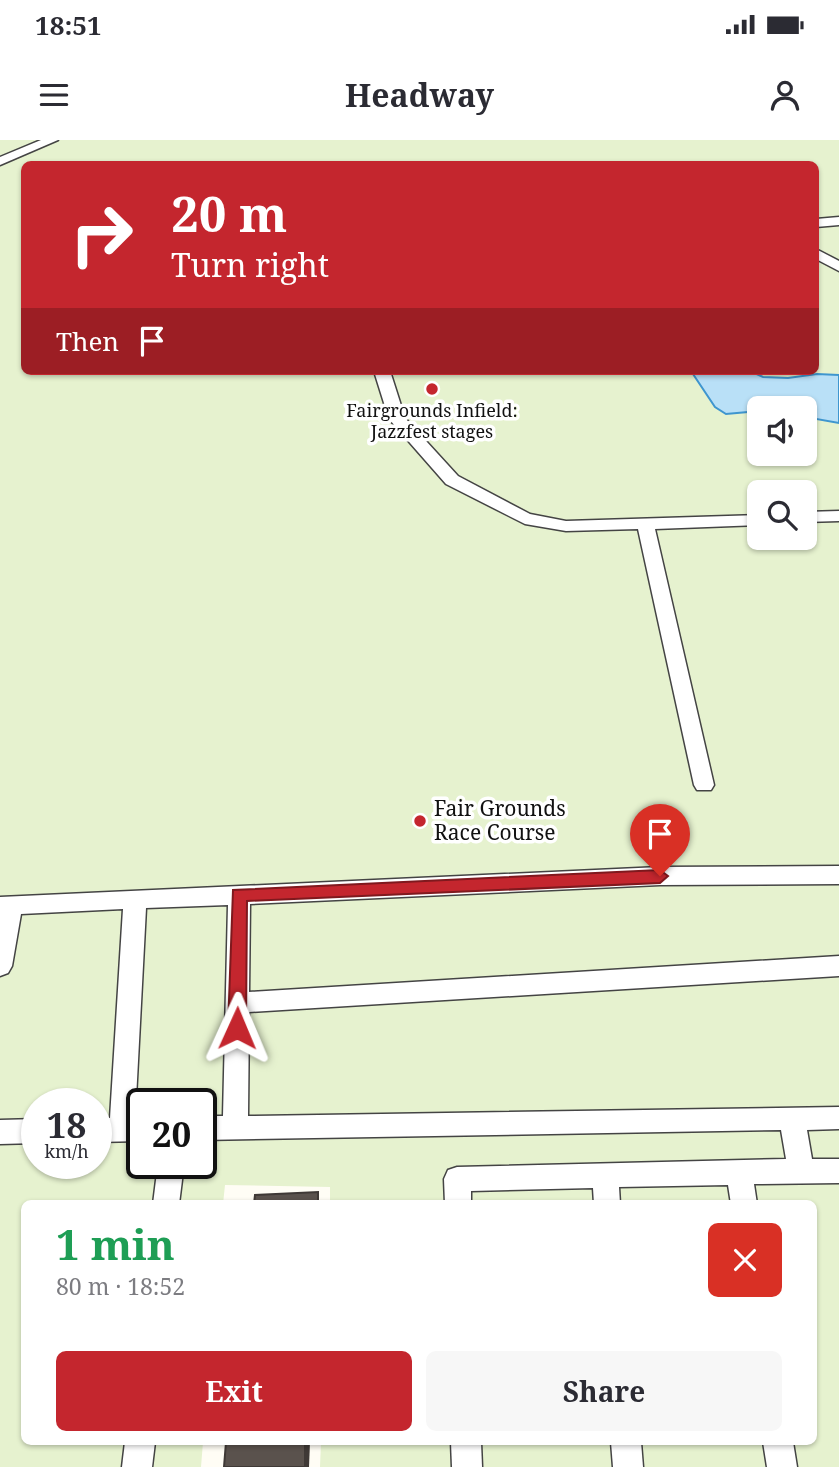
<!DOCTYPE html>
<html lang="en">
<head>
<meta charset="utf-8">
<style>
	body { margin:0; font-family:"Noto Serif",serif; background:#f7f7f7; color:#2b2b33; height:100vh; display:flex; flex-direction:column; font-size:26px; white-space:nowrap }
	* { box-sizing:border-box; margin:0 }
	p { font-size:23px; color:#7c7c81 }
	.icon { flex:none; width:38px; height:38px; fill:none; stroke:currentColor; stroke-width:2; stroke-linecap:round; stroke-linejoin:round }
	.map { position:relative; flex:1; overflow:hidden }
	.panel { position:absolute; left:21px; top:1060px; width:796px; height:245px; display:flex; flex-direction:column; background:#fff; border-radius:10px; box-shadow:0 2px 5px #0004 }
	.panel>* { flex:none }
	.guide { position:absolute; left:21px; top:21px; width:798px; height:214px; border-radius:10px; box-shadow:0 2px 5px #0004; background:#c4262e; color:#fff; overflow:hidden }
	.controls { position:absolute; left:747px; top:256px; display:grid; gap:14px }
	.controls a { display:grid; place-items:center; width:70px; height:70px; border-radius:10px; background:#fff; box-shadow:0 2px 5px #0004; font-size:35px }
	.speed { position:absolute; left:21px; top:948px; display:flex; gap:14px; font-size:35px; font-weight:700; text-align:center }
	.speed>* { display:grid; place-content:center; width:91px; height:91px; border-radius:50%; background:#fff; box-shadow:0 2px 5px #0004; line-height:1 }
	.speed small { font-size:18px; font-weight:400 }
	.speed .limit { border:4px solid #111; border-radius:10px; background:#fff; color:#111 }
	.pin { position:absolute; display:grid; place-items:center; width:60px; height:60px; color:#fff; margin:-72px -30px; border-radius:50% 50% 50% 0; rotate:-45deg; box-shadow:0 0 7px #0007 }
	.pin .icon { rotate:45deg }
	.me { position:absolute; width:77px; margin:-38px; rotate:1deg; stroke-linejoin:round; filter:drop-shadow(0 0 5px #0008) }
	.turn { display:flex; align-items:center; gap:24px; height:147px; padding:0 35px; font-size:32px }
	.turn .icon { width:91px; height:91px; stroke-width:2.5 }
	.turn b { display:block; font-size:49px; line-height:60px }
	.then { display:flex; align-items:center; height:66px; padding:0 35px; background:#0003; gap:14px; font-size:26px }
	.round { display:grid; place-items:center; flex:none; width:74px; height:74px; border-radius:10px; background:#f7f7f7 }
	.summary { display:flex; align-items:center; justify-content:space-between; height:119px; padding:0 35px }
	h1 { font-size:42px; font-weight:700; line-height:52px; color:#1e9e55 }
	.button { display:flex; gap:14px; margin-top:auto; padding:14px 35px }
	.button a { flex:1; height:80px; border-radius:10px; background:#c4262e; color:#fff; font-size:28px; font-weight:700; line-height:80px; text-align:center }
	.button a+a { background:#f7f7f7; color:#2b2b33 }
	.status { display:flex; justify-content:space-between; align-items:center; height:49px; padding:0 35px; background:#fff; direction:ltr }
	.status svg { height:19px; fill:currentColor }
	header { display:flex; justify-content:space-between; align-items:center; height:91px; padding:0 35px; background:#fff; font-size:32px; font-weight:700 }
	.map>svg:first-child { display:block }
	.pitch { fill:#e6f2cf; fill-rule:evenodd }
	.water { fill:#b9e0f7; stroke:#3f96cf; stroke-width:2 }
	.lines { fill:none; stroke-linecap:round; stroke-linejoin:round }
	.service-casing { stroke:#444; stroke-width:3 }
	.service { fill:#fff; fill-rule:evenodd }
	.shaded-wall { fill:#3f3936 }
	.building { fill:#5a524d; stroke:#3f3936; stroke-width:2 }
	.route { fill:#c4262e; stroke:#7f191e; stroke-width:2 }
	.poi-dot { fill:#c4262e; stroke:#fff; stroke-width:2.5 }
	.labels { text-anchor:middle; stroke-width:7; stroke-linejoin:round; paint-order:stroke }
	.far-poi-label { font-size:18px; fill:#111; stroke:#fff }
	.poi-label { font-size:21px; fill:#111; stroke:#fff; text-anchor:start }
</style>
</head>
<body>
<div class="status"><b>18:51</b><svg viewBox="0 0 49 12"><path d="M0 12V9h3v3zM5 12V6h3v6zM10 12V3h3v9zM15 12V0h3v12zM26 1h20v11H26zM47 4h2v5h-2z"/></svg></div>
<header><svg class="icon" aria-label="menu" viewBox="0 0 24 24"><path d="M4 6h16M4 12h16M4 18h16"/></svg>Headway<svg class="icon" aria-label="person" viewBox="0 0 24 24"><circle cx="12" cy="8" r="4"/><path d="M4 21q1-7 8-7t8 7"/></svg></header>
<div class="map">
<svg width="839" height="1327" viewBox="0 0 839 1327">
	<rect width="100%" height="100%" fill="#fffdf5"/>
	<path class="pitch" d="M0 0H839V1327H320L321 1302H814V1064H330V1047L225 1045 223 1064H24V1302H203L201 1327H0ZM24 24H816V231H24ZM760 268H805V313H760ZM760 352H805V397H760ZM37 964H96V1024H37ZM142 964H201V1024H142Z"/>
	<path class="water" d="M691 231H750L763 237 788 238 817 234 839 235V283L805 277V268H760L759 271 726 274 715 267Z"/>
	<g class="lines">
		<g class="service-casing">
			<g id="service">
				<path d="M41 0H58L0 25V17Z"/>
				<path d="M839 77V85L816 87V79Z"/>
				<path d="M816 109 839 121V131L816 119Z"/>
				<path d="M374 231H390L405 278 458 336 530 374 566 381 760 375V385L655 389 714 645 711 650H697L694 645 638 389 566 391 525 384 446 344 389 279Z"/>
				<path d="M839 371V381L805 382V372Z"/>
				<path d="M839 726V744L660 745 250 764 249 852 839 816V836L249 872 248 976 839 967V989L807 990 812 1019H839V1043L754 1044 757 1064H731L728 1045 619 1047 620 1064H594L593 1048 471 1051V1064H445L444 1039 448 1030 457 1027 786 1019 781 990 201 1000V976H223L228 765 146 768 135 978 142 977V1001L96 1002V978H110L123 769 21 774 12 826 8 833 0 836V757L660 727Z"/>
				<path d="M37 979V1003L0 1004V980Z"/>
				<path d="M158 1024H184L179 1064H153Z"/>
				<path d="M125 1302H155L152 1327H122Z"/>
				<path d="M451 1302H481L482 1327H452Z"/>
				<path d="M611 1302H641L643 1327H613Z"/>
				<path d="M763 1302H793L797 1327H767Z"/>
			</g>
		</g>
		<use href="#service" class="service"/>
	</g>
	<path class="shaded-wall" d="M305 1302H310L309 1327H305Z"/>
	<g class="building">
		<path d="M318 1052V1064H254L255 1055Z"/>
		<path d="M226 1302H305V1327H224Z"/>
	</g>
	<path class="route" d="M660 730 668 736 660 743 247 761 246 888 243 893H230L228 888 233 750Z"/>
	<g class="poi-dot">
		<circle cx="432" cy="249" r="7"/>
		<circle cx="420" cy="681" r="7"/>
	</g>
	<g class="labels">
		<g class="far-poi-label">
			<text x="432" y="277">Fairgrounds Infield:<tspan x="432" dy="21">Jazzfest stages</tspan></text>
		</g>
		<g class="poi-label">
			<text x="434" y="676">Fair Grounds<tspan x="434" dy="24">Race Course</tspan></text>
		</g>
	</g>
</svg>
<div class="controls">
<a><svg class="icon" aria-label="sound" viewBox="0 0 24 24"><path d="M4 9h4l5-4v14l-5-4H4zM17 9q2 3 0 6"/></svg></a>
<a><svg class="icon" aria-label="search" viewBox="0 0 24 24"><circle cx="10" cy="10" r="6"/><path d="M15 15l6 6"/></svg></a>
</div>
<div class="speed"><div>18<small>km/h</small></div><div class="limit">20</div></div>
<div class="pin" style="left:660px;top:736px;background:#d93025"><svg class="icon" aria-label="arrive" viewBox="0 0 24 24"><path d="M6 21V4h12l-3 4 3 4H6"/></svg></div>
<svg class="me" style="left:237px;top:888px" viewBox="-20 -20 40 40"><path d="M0-17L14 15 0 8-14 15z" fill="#c4262e" stroke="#fff" stroke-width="4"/></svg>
<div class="guide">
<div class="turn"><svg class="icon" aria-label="right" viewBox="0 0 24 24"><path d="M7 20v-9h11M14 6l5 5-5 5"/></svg><div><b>20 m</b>Turn right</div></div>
<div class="then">Then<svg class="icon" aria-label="arrive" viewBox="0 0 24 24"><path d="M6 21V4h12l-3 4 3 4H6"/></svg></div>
</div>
<section class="panel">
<div class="summary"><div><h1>1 min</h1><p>80 m · 18:52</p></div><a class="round" style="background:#d93025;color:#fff"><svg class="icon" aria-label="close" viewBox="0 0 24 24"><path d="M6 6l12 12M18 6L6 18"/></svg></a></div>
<div class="button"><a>Exit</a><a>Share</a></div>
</section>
</div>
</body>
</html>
